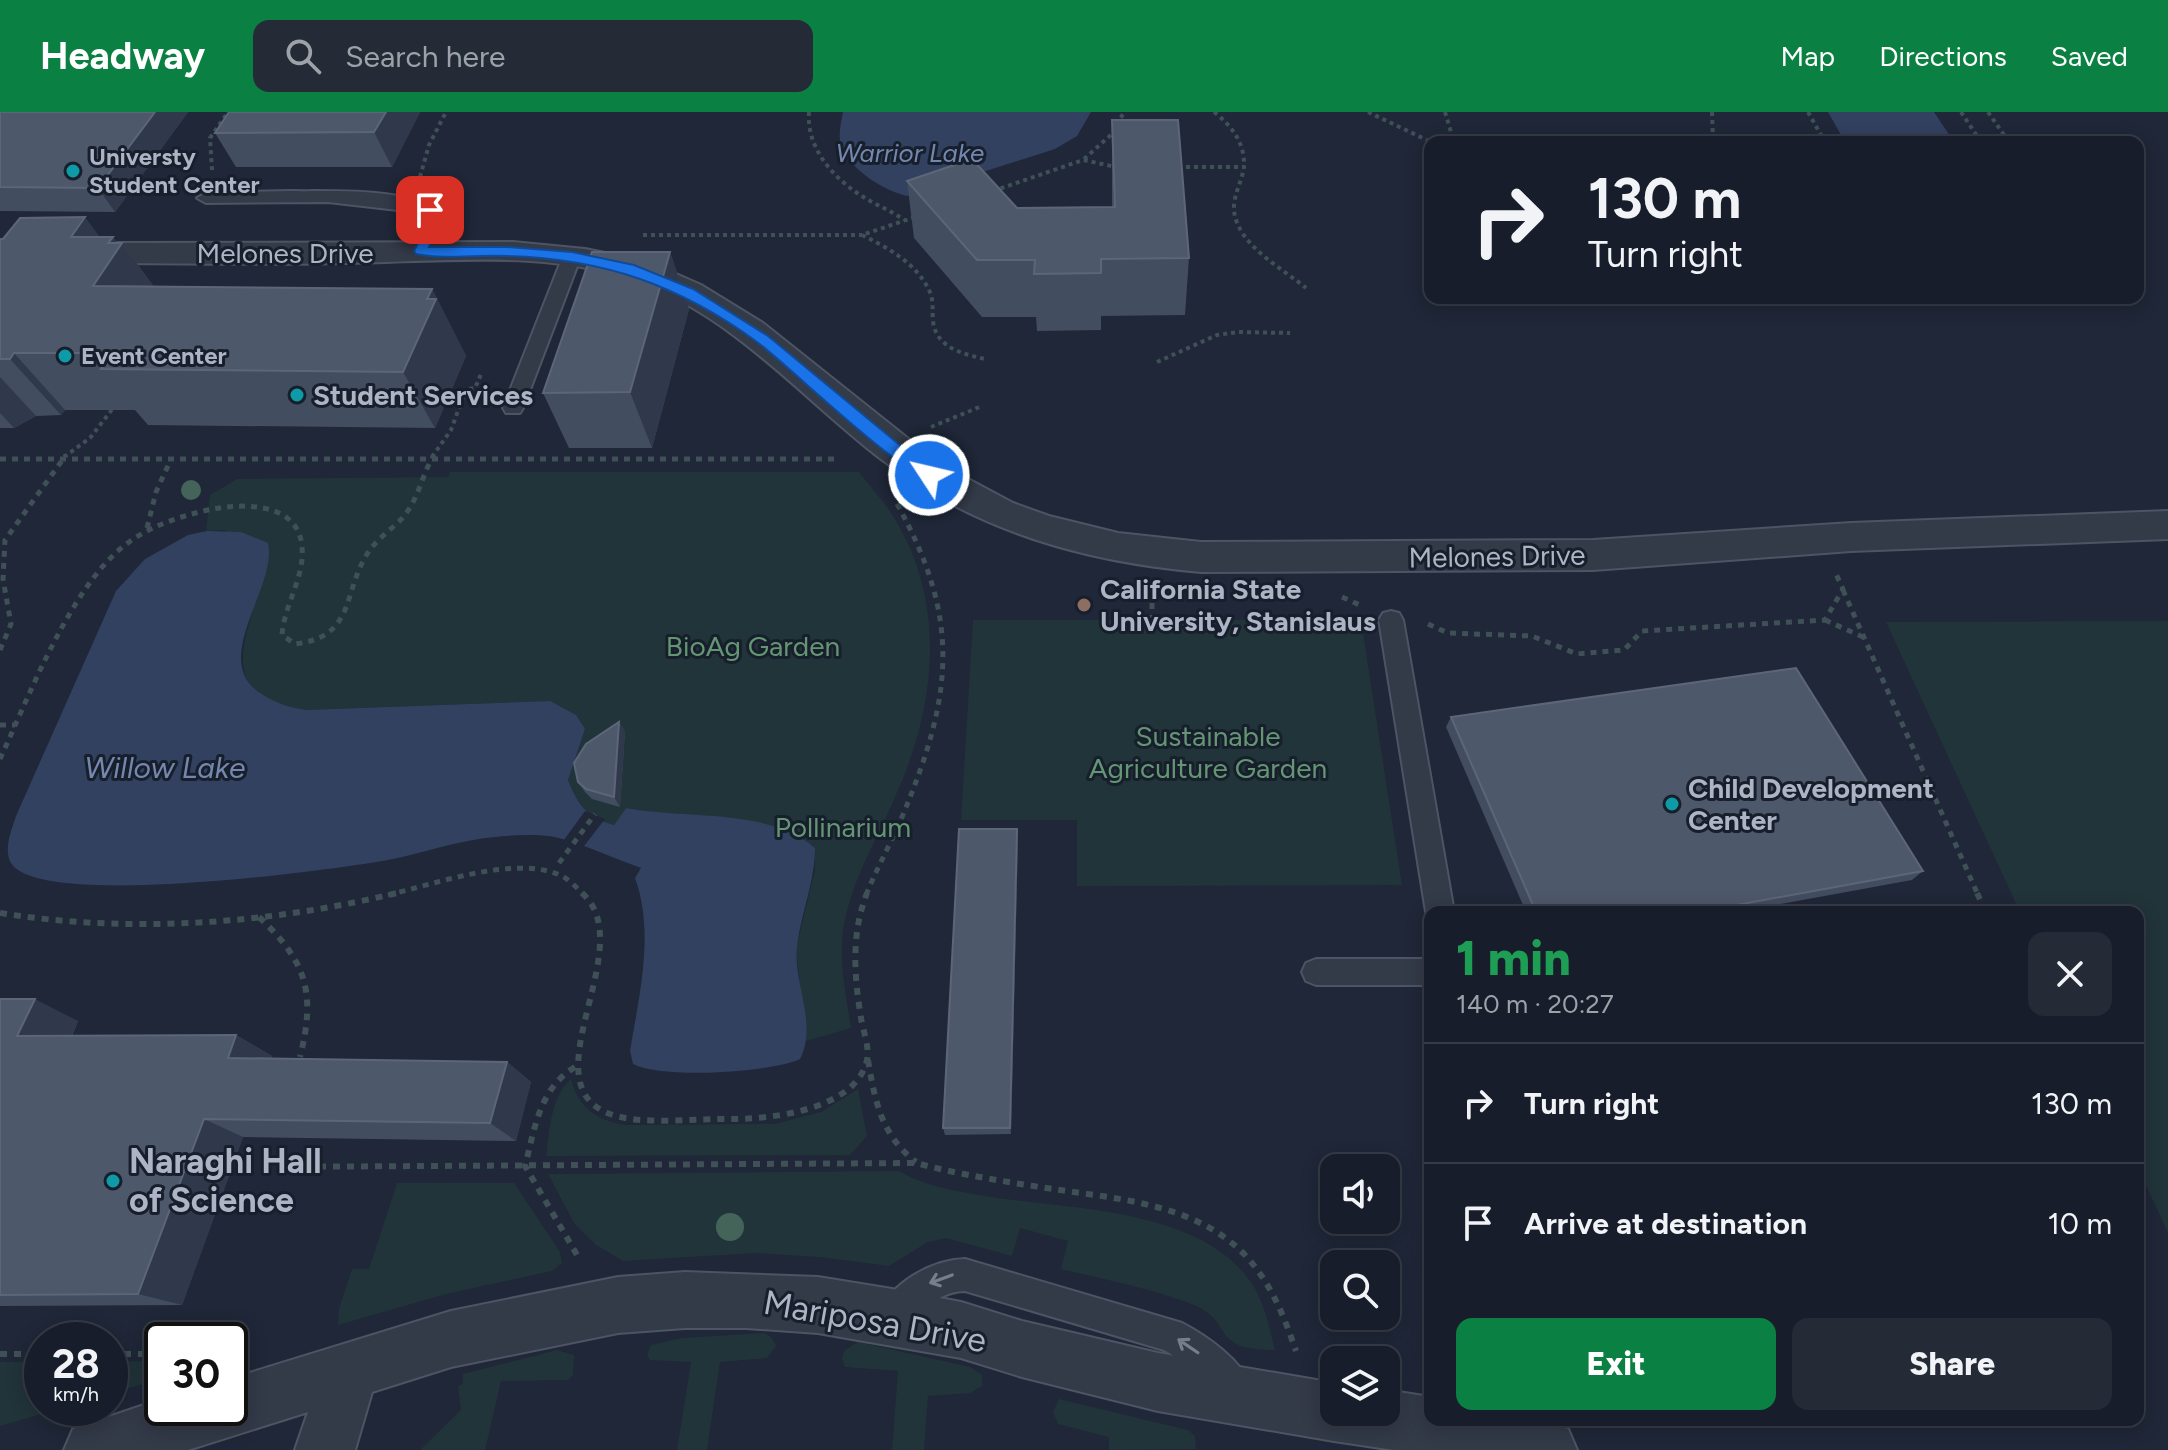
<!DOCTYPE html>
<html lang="en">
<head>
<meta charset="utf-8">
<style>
	body { margin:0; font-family:Figtree,sans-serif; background:#242a36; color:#f1f3f6; height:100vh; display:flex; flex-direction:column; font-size:30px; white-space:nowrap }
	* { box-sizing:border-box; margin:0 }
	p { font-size:26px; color:#9ea2a8 }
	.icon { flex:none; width:44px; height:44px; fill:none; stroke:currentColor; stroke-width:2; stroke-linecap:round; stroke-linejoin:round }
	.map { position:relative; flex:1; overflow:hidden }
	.panel { position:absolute; left:1424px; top:794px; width:720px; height:520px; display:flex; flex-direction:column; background:#171d2a; border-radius:16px; box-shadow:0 4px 20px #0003,0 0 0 2px #363b47 }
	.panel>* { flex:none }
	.guide { position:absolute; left:1424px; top:24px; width:720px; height:168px; border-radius:16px; box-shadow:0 4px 20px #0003,0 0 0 2px #363b47; background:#171d2a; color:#f1f3f6; overflow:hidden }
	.tools { position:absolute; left:1320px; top:1042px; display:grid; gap:16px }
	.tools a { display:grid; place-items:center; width:80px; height:80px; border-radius:16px; background:#171d2a; box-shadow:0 4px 20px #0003,0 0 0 2px #363b47; font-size:40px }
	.speed { position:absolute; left:24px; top:1210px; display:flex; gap:16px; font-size:40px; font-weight:700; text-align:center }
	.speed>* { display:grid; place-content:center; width:104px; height:104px; border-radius:50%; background:#171d2a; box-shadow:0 4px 20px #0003,0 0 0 2px #363b47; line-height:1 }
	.speed small { font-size:20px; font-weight:400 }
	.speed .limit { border:4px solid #111; border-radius:12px; background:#fff; color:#111 }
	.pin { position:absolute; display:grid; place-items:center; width:68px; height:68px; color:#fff; margin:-34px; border-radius:16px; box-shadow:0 4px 12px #0006 }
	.me { position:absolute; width:88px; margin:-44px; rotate:305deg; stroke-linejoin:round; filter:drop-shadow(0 0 6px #0008) }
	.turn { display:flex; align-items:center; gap:28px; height:168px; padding:0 32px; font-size:36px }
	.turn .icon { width:104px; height:104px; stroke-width:2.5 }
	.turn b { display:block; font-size:56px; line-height:68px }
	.round { display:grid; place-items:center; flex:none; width:84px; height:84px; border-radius:16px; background:#242a36 }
	.head { display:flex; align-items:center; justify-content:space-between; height:136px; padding:0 32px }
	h1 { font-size:48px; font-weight:800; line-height:60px; color:#1e9e55 }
	.primary-button { display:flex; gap:16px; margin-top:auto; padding:16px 32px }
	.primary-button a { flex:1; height:92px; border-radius:16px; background:#0b8043; color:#fff; font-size:32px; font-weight:800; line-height:92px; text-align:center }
	.primary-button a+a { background:#242a36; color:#f1f3f6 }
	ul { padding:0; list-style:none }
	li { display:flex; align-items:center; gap:24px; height:120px; padding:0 32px; border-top:2px solid #363b47 }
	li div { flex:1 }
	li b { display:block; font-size:30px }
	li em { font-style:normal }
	header { display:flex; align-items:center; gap:48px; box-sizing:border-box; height:112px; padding:0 40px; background:#0b8043; color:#fff }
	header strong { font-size:38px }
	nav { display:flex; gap:44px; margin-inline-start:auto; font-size:28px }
	.search { width:560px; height:72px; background:#242a36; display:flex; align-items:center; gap:20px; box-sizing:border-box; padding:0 28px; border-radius:16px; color:#9ea2a8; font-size:30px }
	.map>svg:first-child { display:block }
	.green { fill:#213439 }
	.water { fill:#324160 }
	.pier { fill:#1f2738 }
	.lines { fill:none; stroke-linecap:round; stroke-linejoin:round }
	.lane-casing { stroke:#4d5463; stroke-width:4 }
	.street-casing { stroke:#4d5463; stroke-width:4 }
	.path-far2 { stroke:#3f5156; stroke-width:4; stroke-dasharray:4 4; stroke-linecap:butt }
	.path-far1 { stroke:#3f5156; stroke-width:5; stroke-dasharray:6 6; stroke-linecap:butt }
	.path { stroke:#3f5156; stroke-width:6; stroke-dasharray:7 7; stroke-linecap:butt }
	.lane { fill:#333a48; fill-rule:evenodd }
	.street { fill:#333a48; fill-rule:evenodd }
	.tree { fill:#456459 }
	.wall { fill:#434d60 }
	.shaded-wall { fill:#30394b }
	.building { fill:#4e586b; stroke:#5d6679; stroke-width:2 }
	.oneway { stroke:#767d8d }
	.route { fill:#1a73e8; stroke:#114b97; stroke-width:2 }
	.culture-dot { fill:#0f9aa8; stroke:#181f2c; stroke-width:3 }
	.education-dot { fill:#8d6e63; stroke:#181f2c; stroke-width:3 }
	.labels { text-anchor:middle; stroke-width:6; stroke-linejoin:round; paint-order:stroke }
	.far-poi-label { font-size:24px; font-weight:bold; fill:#adb4c5; stroke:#181f2c; text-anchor:start }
	.far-water-label { font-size:26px; font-style:italic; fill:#7487ae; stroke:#181f2c }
	.street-label { font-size:28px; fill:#adb4c5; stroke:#181f2c }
	.poi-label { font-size:28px; font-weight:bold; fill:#adb4c5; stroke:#181f2c; text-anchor:start }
	.park-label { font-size:28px; fill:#649674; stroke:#181f2c }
	.water-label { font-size:30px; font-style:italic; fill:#7487ae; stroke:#181f2c }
	.near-poi-label { font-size:34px; font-weight:bold; fill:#adb4c5; stroke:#181f2c; text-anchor:start }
	.near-street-label { font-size:34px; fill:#adb4c5; stroke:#181f2c }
</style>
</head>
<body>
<header>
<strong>Headway</strong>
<div class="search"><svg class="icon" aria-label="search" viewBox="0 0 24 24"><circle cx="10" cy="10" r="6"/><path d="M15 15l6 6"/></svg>Search here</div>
<nav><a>Map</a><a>Directions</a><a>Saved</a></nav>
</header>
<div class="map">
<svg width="2168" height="1338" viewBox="0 0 2168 1338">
	<rect width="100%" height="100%" fill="#1f2738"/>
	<g class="green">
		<path d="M450 360H859C869 373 880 385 889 398 948 485 937 592 896 683 878 725 852 768 844 813 838 848 846 882 851 916L806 929 796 837 815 758V736C774 697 681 707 626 696L614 713C587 706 578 693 568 668L585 617 550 589 306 598C227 586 237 547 257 486L225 418 206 419 210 383 237 367 448 365Z"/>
		<path d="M973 508H1361L1402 773 1077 774V708H961Z"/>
		<path d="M2168 509V1121L2138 1056V800H2020L1886 510Z"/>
		<path d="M571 967C578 995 596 1008 625 1013L775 1012 821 1000 858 977 867 1024 850 1043 546 1044C549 1020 551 984 571 967Z"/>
		<path d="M899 1059C925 1074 951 1078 980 1083 1063 1098 1204 1093 1254 1175 1265 1194 1270 1217 1275 1238 1208 1238 1235 1210 1194 1193 1152 1176 1104 1168 1061 1157L1068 1129 1020 1116 1012 1144 946 1126 928 1130 889 1154 820 1145 755 1141 623 1149 596 1133 574 1111 548 1062Z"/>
		<path d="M397 1071H514L560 1140 562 1151 552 1159 446 1182 338 1213 339 1197 352 1157H369Z"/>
		<path d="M765 1221 772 1226 776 1234 767 1246 720 1250 707 1338H677L691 1250 650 1248 647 1243 651 1233 682 1226Z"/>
		<path d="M858 1230 970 1255 982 1263V1274L970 1281 928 1284 924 1338H892L898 1259 845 1255 842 1247 844 1239Z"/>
		<path d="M557 1238 574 1243 573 1263 568 1268 501 1269 485 1338H420L461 1298 458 1274 463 1272V1262Z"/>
		<path d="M152 1249 143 1272 110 1282V1250Z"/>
		<path d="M0 1250H42V1296H62L0 1314Z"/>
		<path d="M1059 1287 1188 1318 1195 1324 1196 1337 1109 1338V1325L1058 1312 1053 1300Z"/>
	</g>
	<g class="water">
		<path d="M843 0H1091L1077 24 1055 37 907 84C884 79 849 57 841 33 838 23 841 10 843 0Z"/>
		<path d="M1828 0H1934L1954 30H1845Z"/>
		<path d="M207 419 241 420 268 431C278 475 209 547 260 581 276 591 287 595 306 598L550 589 576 603 585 617 568 668C578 693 587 706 614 713L626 696C682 707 772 696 815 736 815 770 801 801 797 835 793 871 818 912 800 947 770 961 661 967 633 952L630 939C639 884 655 821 635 766L641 756C613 746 584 732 555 725 538 722 512 723 495 725 459 728 423 741 388 748 333 758 39 798 11 751 3 737 12 717 16 704L116 479 145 447 188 423Z"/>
	</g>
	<path class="pier" d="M585 699 605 707 581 738 561 732Z"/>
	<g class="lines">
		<g class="lane-casing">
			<g id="lane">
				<path d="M291 79C329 80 418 74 444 105L430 139 421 145 412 139 425 107 415 100 328 90 206 91 197 86 206 81Z"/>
				<path d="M572 138 581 144 523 296 520 301H506L503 296 563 144Z"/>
				<path d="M1391 499 1399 501 1403 508 1454 800H1430V808L1426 800 1379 508 1383 501Z"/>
				<path d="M1316 847H1430V873H1316L1306 869 1302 860 1306 851Z"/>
				<path d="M965 1147 1182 1211C1207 1224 1241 1248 1252 1275L1247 1287 1235 1292C1207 1281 1191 1252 1164 1238L965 1179C929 1180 923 1209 893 1222L881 1217 876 1205C890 1172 930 1148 965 1147Z"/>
			</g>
		</g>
		<g class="street-casing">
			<g id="street">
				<path d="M513 130 585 137 620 144 667 158 701 173 763 211 940 352 1013 391 1049 404 1118 421 1201 430 1593 428 1851 411 2168 399V427L1851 439 1593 458 1201 460C1085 450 975 419 881 347 803 287 738 209 644 172 551 136 443 150 345 151 264 153 184 151 103 151L49 160 0 173V153L46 140 103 131Z"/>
				<path d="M685 1160 818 1165 892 1177 961 1190 1022 1209 1158 1241 1334 1271V1300H1386V1278L1430 1285V1308H1545L1568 1317 1577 1338H1394L1334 1329 1158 1299 1022 1265 961 1246 818 1221 746 1216H685L618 1221 451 1255 372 1280 355 1338H295L308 1300 188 1338H64L73 1317 162 1287V1296H230V1267L451 1199 618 1165Z"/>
			</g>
		</g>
		<g class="path-far2">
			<path d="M809 0C806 37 835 68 865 86 878 94 892 99 904 108"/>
			<path d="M1214 0C1232 14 1245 31 1244 55"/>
			<path d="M1368 0 1431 30"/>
			<path d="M1445 0 1454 30"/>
			<path d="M1712 0 1713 30"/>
			<path d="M1808 0 1825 30"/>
			<path d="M1961 0 1981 30"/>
			<path d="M1988 0 2009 30"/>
			<path d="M1084 47 1112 22 1124 0"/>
			<path d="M1178 55H1244C1242 69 1233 84 1234 98 1237 133 1282 156 1306 176"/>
			<path d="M212 58 210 26 228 0"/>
			<path d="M420 65 429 33 446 0"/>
			<path d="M993 79 1083 48 1116 55"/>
			<path d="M915 105 862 123C888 136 916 151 929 178 934 188 932 198 933 209 936 236 963 242 985 247"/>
			<path d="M643 123H862"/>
			<path d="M1157 250 1217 223 1238 220 1290 221"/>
			<path d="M931 315 982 294"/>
			<path d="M64 345 90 326 114 295"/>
			<path d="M432 345 451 318 466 277 475 276 482 260"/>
		</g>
		<g class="path-far1">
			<path d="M0 347H839"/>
			<path d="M147 416 156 380 171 347"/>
			<path d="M1843 478 1978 783"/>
			<path d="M1152 479V506"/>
			<path d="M1342 485 1362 494"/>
			<path d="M1825 508 1863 525"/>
			<path d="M1428 512 1448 521 1532 524 1577 542 1624 538 1642 519 1825 508 1843 477 1836 462"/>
			<path d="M0 538 11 512 3 467 5 428 66 343"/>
			<path d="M0 613H15"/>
			<path d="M0 647C29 584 68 482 120 437 139 421 161 411 185 404 208 397 233 392 257 395 281 398 300 409 302 435 305 465 284 493 282 523L295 532C357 525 342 478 369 439 379 425 394 416 404 404 419 386 422 362 434 343"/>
			<path d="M559 751 595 702"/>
			<path d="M388 783C435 772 514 743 560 763 569 767 577 776 584 783"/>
			<path d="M866 783C877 756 891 731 902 705 953 583 962 508 896 390"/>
		</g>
		<g class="path">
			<path d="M582 781C642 834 526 971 610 1002 643 1014 695 1006 731 1007 771 1007 856 998 867 948 870 937 863 918 861 906 854 863 851 822 867 781"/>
			<path d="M1977 781 1986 800"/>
			<path d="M0 801C131 822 268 812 397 781"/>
			<path d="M259 805C307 850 316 881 300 945"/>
			<path d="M868 948C875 989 881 1023 916 1050"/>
			<path d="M575 955C539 977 535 1016 525 1054L580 1148"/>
			<path d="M263 1055 916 1051C961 1063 1007 1070 1053 1077 1119 1087 1196 1092 1245 1143 1271 1171 1284 1204 1296 1239"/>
			<path d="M0 1242H42"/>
			<path d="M110 1242H162"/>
		</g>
		<use href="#lane" class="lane"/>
		<use href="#street" class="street"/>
	</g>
	<g class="tree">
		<circle cx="191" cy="378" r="10"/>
		<circle cx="730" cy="1115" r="14"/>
	</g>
	<g class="wall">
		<path d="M0 0H188L115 100 0 99Z"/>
		<path d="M229 0H420L392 55H236L215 21Z"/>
		<path d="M1112 8 1189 146 1185 203 1101 204V218L1037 219 1036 205H982L914 126 907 69 1017 96 1112 95Z"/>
		<path d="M113 125 117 131H122L154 175 432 177 466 244 435 316 148 313 135 298H65L61 303 36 304 14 316H0V127Z"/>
		<path d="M670 140 689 197 652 336H569L543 281Z"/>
		<path d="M1451 605 1923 759 1912 768 1737 800H1526L1446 615Z"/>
		<path d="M619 610 625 620 620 695 592 687 585 680 578 670Z"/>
		<path d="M1018 726 1011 1022 945 1023 943 1016Z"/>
		<path d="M0 887 78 909 72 924 236 923 272 944 271 946 507 950 531 970 516 1029 243 1025 182 1193 0 1194Z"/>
	</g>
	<g class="shaded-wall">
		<path d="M155 0H188L115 100 98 76Z"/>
		<path d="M386 0H420L392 55 374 20Z"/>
		<path d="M85 105 114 144 108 131 113 125 120 135 122 131 164 189 93 174 71 125Z"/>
		<path d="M670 140 689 197 652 336 630 280Z"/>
		<path d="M432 177 466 244 435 316 403 260Z"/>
		<path d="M14 241 65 298 61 303 10 247Z"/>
		<path d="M0 265 36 304 14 316 0 301Z"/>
		<path d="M619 610 625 620 620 695 614 685Z"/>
		<path d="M1017 717 1018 726 1011 1022 1010 1016Z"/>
		<path d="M35 887 78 909 62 945 17 924Z"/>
		<path d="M236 923 272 944 264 966 228 946Z"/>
		<path d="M507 950 531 970 516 1029 490 1011Z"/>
		<path d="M204 1007 243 1025 182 1193 138 1182Z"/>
	</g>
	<g class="building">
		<path d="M0 0H155L98 76 0 75Z"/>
		<path d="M229 0H386L374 20 215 21Z"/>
		<path d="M1112 8H1178L1189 146 1101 147V161L1034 162 1035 148H977L907 69 972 47 1017 96 1115 95Z"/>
		<path d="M85 105 71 125H113L108 131H122L93 174 432 177 427 187H436L403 260 101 257 112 241H14L10 247H0V127H3L20 106Z"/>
		<path d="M592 140H670L630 280 543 281Z"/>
		<path d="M1796 556 1923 759 1698 800H1536L1451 605Z"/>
		<path d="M619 610 614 685 586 677 578 670 574 651 586 632Z"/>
		<path d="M959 717H1017L1010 1016H943Z"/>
		<path d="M0 887H35L17 924 236 923 228 946 507 950 490 1011 204 1007 138 1182 0 1183Z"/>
	</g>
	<defs><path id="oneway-shaft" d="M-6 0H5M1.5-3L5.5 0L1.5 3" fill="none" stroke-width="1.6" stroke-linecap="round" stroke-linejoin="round" transform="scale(2)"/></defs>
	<g class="oneway">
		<use href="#oneway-shaft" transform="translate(941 1167) rotate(160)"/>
		<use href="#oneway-shaft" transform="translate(1188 1234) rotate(-146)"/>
	</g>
	<path class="route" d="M426 96H435L441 111 429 135H507L572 140 634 153 693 177 768 224 936 363 934 367C911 373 785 250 757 230 679 173 604 147 508 144 478 142 445 148 416 142L414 139 428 111Z"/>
	<g class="culture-dot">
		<circle cx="73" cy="59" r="8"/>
		<circle cx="65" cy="244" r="8"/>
		<circle cx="297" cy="283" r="8"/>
		<circle cx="1672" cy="692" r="8"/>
		<circle cx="113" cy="1069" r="8"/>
	</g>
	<circle class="education-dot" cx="1084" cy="493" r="8"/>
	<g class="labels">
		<g class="far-poi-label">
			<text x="89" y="53">Universty<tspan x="89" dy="28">Student Center</tspan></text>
			<text x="81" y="252">Event Center</text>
		</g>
		<g class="far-water-label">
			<text x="910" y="50">Warrior Lake</text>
		</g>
		<g class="street-label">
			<text x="285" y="151">Melones Drive</text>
			<text transform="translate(1497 444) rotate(-1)" y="10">Melones Drive</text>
		</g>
		<g class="poi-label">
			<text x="313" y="293">Student Services</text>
			<text x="1100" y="487">California State<tspan x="1100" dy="32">University, Stanislaus</tspan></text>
			<text x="1688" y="686">Child Development<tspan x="1688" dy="32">Center</tspan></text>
		</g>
		<g class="park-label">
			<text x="753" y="544">BioAg Garden</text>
			<text x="1208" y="634">Sustainable<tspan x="1208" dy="32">Agriculture Garden</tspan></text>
			<text x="843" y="725">Pollinarium</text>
		</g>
		<g class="water-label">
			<text x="165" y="666">Willow Lake</text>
		</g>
		<g class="near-poi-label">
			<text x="129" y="1061">Naraghi Hall<tspan x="129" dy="39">of Science</tspan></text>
		</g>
		<g class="near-street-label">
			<text transform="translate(875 1209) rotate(10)" y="12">Mariposa Drive</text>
		</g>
	</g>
</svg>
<div class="tools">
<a><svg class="icon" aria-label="sound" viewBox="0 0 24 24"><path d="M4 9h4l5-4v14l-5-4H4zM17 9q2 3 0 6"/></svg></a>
<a><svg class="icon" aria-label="search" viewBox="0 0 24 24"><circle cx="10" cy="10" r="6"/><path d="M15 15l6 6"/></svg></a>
<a><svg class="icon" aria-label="layers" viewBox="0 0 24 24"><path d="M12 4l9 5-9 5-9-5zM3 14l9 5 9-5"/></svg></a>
</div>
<div class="speed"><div>28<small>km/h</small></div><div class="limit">30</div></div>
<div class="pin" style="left:430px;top:98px;background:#d93025"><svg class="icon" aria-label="arrive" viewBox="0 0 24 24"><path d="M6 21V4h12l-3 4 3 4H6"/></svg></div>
<svg class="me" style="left:929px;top:363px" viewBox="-20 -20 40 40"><circle r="17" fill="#1a73e8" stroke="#fff" stroke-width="3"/><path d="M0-11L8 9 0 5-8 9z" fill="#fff"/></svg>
<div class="guide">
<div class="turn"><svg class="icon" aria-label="right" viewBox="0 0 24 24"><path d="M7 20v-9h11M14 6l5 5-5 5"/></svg><div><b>130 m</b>Turn right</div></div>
</div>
<section class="panel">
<div class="head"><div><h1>1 min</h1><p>140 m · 20:27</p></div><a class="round"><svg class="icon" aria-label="close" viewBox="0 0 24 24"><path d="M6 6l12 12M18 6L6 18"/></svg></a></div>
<ul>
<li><svg class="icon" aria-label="right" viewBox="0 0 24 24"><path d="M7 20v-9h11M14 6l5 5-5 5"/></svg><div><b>Turn right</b></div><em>130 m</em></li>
<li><svg class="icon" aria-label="arrive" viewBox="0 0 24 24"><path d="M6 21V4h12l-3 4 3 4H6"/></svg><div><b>Arrive at destination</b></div><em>10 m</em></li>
</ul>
<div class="primary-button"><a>Exit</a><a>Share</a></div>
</section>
</div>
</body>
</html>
